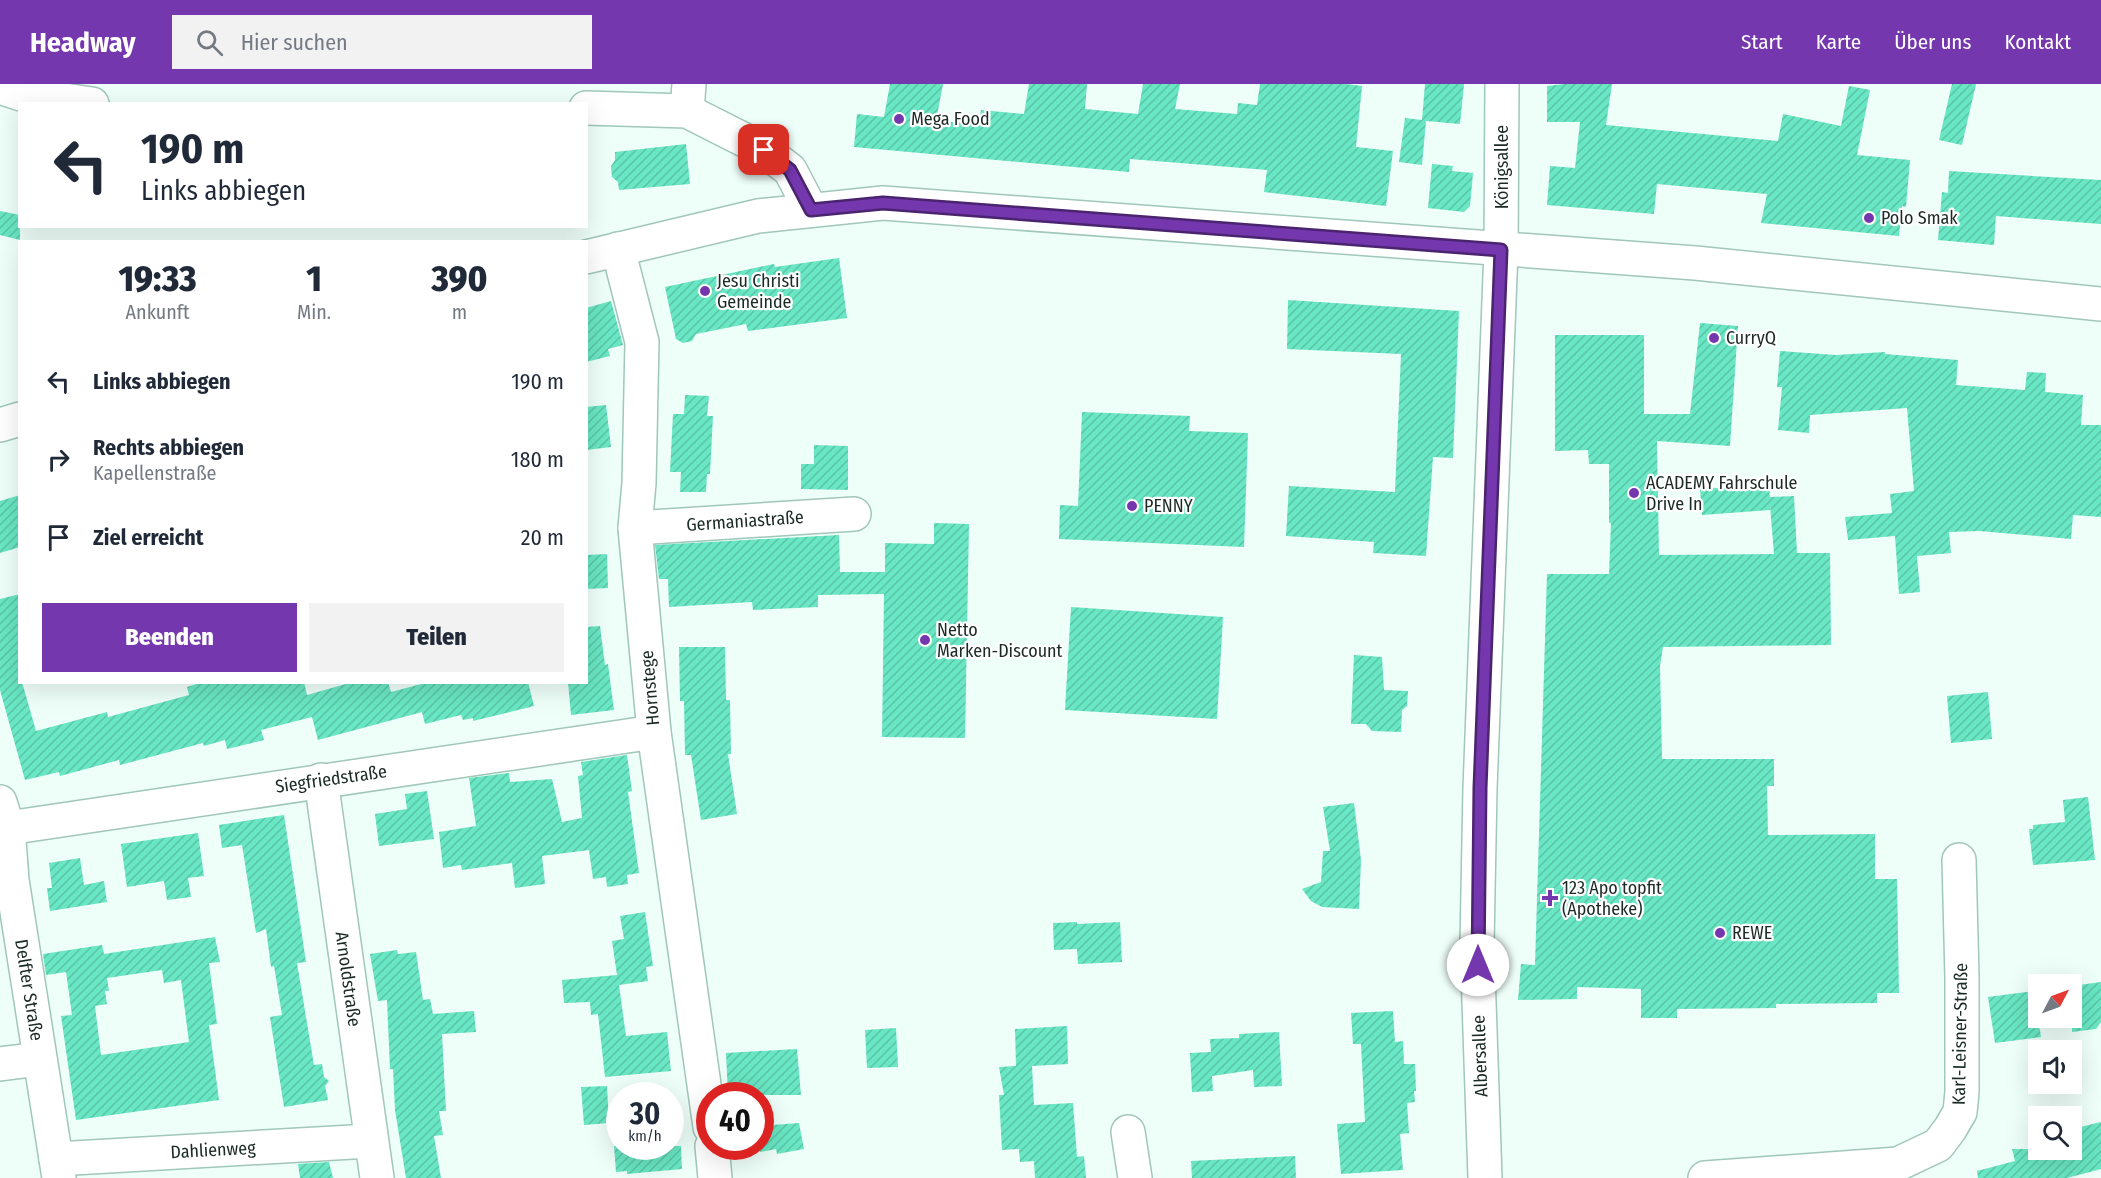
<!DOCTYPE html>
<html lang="de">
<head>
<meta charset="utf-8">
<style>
	body { margin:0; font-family:"Fira Sans Condensed",sans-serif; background:#f2f2f3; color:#1f2937; height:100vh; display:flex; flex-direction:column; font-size:22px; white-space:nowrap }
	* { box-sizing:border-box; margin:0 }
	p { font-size:20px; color:#747a83 }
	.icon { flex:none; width:33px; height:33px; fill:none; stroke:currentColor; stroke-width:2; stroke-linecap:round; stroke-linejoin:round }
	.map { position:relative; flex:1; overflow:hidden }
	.sheet { position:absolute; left:18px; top:156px; width:570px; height:444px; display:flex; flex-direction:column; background:#fff; border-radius:0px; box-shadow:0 6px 24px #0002 }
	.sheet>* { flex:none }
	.banner { position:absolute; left:18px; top:18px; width:570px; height:126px; border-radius:0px; box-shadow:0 6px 24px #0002; background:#fff; color:#1f2937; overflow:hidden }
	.needle { width:39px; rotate:49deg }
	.controls { position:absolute; left:2028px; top:890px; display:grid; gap:12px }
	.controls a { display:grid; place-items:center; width:54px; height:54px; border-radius:0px; background:#fff; box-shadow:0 6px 24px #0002; font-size:30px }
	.speed { position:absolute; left:606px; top:998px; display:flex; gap:12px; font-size:30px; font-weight:700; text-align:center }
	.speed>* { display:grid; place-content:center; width:78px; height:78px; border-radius:50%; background:#fff; box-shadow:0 6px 24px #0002; line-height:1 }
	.speed small { font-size:15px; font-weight:400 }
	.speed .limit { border:9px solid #d22; background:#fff; color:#111 }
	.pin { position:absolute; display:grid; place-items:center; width:51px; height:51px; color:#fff; margin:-26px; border-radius:12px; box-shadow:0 3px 9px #0006 }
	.me { position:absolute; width:66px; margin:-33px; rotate:0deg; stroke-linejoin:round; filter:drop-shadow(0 0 4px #0008) }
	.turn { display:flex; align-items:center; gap:21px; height:126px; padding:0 24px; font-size:27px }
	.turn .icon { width:78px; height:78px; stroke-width:2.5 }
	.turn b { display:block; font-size:42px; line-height:51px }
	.eta { display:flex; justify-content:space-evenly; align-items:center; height:102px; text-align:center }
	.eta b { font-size:36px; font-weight:800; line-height:42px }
	.action { display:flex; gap:12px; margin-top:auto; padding:12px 24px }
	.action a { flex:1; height:69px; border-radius:0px; background:#7437ad; color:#fff; font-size:24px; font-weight:800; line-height:69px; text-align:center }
	.action a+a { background:#f2f2f3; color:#1f2937 }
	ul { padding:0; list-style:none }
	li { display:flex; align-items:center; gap:18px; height:78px; padding:0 24px }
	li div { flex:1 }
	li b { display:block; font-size:22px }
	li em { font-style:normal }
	header { display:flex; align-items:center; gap:36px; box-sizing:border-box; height:84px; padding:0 30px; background:#7437ad; color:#fff }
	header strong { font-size:28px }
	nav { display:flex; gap:33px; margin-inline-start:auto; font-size:21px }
	.search { width:420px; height:54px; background:#f2f2f3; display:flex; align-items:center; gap:15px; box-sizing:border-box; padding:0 21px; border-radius:0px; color:#747a83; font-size:22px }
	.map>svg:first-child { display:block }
	.building { fill:url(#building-hatch); fill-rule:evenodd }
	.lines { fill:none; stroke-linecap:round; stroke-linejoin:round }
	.minor-casing { stroke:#a0c7b9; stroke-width:36 }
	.major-casing { stroke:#a0c7b9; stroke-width:36 }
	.minor { stroke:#fff; stroke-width:33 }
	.major { stroke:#fff; stroke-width:33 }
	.route-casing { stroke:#4b2470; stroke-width:15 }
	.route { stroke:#7437ad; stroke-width:10 }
	.poi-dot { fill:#7437ad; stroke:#fff; stroke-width:2 }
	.labels { text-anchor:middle; stroke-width:4.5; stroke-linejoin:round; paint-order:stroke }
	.poi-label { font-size:18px; fill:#1b2a25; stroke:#fff; text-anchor:start }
	.street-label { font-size:18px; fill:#1b2a25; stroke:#fff }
</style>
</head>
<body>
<header>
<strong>Headway</strong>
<div class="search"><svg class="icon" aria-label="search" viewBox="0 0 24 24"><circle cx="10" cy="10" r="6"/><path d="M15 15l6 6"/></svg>Hier suchen</div>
<nav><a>Start</a><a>Karte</a><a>Über uns</a><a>Kontakt</a></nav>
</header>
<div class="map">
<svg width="2101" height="1094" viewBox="0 0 2101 1094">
	<defs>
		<pattern id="building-hatch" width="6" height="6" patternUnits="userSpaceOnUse" patternTransform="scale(1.5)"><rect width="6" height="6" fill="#69e6c3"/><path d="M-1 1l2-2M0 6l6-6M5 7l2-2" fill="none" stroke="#5ac5a7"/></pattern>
	</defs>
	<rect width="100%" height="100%" fill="#eefef8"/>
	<g class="building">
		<path d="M890 0H943L936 37 979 40 981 26 1024 30 1029 0H1087L1085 25 1138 30 1143 0H1180L1175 25 1237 30 1238 19 1257 21 1260 0H1346L1362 2 1356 63 1393 67 1386 122 1264 108 1267 86 1130 75 1129 88 854 63 857 30 884 33Z"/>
		<path d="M1425 0H1464L1460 40 1426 37 1422 81 1399 78 1405 34 1422 36Z"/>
		<path d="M1564 0H1612L1606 41 1778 57 1783 30 1841 42 1849 2 1870 6 1857 71 1910 76 1906 123 1902 122 1899 152 1761 139 1767 110 1657 100 1654 130 1547 121 1550 82 1575 84 1580 38H1547V2Z"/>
		<path d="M1952 0H1976L1962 61 1939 56Z"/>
		<path d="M686 60 690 100 619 106 618 98 612 93 611 82 615 76V68Z"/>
		<path d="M1432 80 1453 82 1452 87 1473 89 1470 122 1464 128 1428 124Z"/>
		<path d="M1949 87 2101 96V140L1996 132 1994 161 1938 156 1942 108 1948 109Z"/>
		<path d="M0 127 20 131V156L0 151Z"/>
		<path d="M839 174 847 234 748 247 746 240 696 250 692 257 683 259 676 255 665 203 774 180 775 183Z"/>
		<path d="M1288 216 1459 227 1453 374 1433 373 1426 472 1373 469 1374 458 1286 452 1289 402 1395 408 1401 270 1287 265Z"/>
		<path d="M611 217 623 261 608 265 610 272 586 278V224Z"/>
		<path d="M1700 239 1738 242 1730 362 1657 357 1659 471 1774 470 1770 421V426L1702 431 1700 405 1769 401 1770 413 1794 412 1797 469H1830L1831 561 1663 563 1660 582 1662 675H1774V702H1767L1768 751 1875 750V795H1897L1899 909H1877V919L1776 920V924L1677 925V934H1641V905L1577 903V915L1518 916 1521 880 1535 881 1547 490H1609L1611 439H1609V380H1589L1588 366 1555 367V251H1644V330H1690Z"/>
		<path d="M1780 267 1836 271 1885 268V270L1958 276 1956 301 2025 306 2027 288 2046 289 2045 308 2083 311 2081 341H2101V433L2073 431 2071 455 1979 447 1949 448 1951 469 1917 472 1920 508 1899 510 1895 452 1848 456 1845 433 1892 429 1890 410 1914 407 1907 324 1810 331 1809 349 1778 346 1782 303H1777Z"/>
		<path d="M685 311 709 312 707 332H713L710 390H707L706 408H680L681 388H670L673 330H684Z"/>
		<path d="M606 321 611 363 586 366V323Z"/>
		<path d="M1082 328 1190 332 1189 347 1248 349 1244 463 1059 455 1060 421 1078 422Z"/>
		<path d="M814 361 848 362V406L801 405V380H814Z"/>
		<path d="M20 411V463L0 469V417Z"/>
		<path d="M934 439 969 440 965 654 882 653 884 510 818 511V523L753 526 752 518 669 523 668 495H659L655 461 839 451 840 488H885V459L934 460Z"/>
		<path d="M607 470 608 504 586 505V471Z"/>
		<path d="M20 510V598H22L36 647 107 628 108 633 189 611 187 603 203 598H304L307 611 353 598H388L391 608 429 598H528L534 622 473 637V634L463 636 461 631 425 640 422 628 318 656 312 633 261 646 264 656 227 665 225 656 204 662 203 659 120 681 119 676 60 692 59 688 25 696 0 606V515Z"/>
		<path d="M1071 523 1223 533 1217 635 1065 626Z"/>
		<path d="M600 542 605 581 608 580 614 626 571 631 568 598H586V543Z"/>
		<path d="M679 563H725L726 616H730L731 670H728L737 730 701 736 691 671H685L684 617H680Z"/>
		<path d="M1354 571 1382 573 1384 606 1408 607 1407 622 1402 626 1401 648 1372 647 1366 640H1351Z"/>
		<path d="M1988 608 1992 655 1951 659 1947 612Z"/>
		<path d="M627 671 632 707 628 708 639 789 627 791 628 800 607 803 606 793 593 795 589 766 542 772 545 800 515 804 512 779 462 786 461 781 443 784 439 748 476 742 469 694 509 689 510 698 552 695 562 738 582 734 578 692 583 691 581 678Z"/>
		<path d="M427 707 434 755 379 762 375 730 407 725 405 710Z"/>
		<path d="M2088 713 2095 776 2033 781 2029 745H2033V741L2065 738 2063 716Z"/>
		<path d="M1354 719 1361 776 1359 825 1322 823 1311 817 1302 805 1321 798 1323 767H1330L1323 723Z"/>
		<path d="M284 731 306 878 297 879 314 981 322 980 324 993 329 997 325 1002 328 1016 284 1023 270 933 282 931 274 882 271 883 266 845 256 849 242 761 222 764 219 741Z"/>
		<path d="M198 749 204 792 188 794 191 813 167 816 164 797 127 803 121 760Z"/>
		<path d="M80 774 84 801 104 797 107 818 50 827 47 804H52L49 779Z"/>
		<path d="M645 828 653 882 646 883 648 897 619 901 626 952 667 948 671 987 605 993 598 930 591 931 590 918 564 919 562 896 617 891 612 857 624 855 620 832Z"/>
		<path d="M1077 838V840L1120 838 1122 878 1078 880 1077 865 1054 866 1053 839Z"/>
		<path d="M215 853 220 878 209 879 217 940 209 941 219 1016 76 1036 61 932 72 931 66 888 46 891 43 870 102 861 104 870ZM162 886 164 899 181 896 189 958 101 971 95 922 107 920 105 907H109L107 894Z"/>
		<path d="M397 866 398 870 416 868 423 916 430 915 433 930 474 927 476 948 442 950 446 1027H439L443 1051 434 1052 441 1094H406L395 1026 393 985H390L387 916 378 917 370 870Z"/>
		<path d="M2101 898V938L2096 945 2072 948V902Z"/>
		<path d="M2034 907 2041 953 1995 959 1988 913Z"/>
		<path d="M1393 927 1395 958 1403 957 1404 980H1415L1416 1007H1414L1415 1018 1407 1019 1409 1049 1400 1050 1403 1086 1341 1090 1337 1040 1365 1038 1361 960H1353L1351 929Z"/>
		<path d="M1067 942 1068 980 1032 982 1034 1021 1073 1019 1077 1073 1084 1072 1086 1094H1035L1034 1077 1020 1078 1019 1065 1002 1066 999 1011H1004L999 983 1016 982 1015 945Z"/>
		<path d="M896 944 898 983 867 984 865 946Z"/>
		<path d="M1279 948 1282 1002 1254 1003 1253 986 1212 992 1213 1007 1192 1008 1190 969 1211 968 1210 955 1239 954V950Z"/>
		<path d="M797 965 801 1011H728L726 969Z"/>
		<path d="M607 1002 609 1039 584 1041 581 1003Z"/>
		<path d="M2101 1038V1085L2067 1094H1978L1977 1087 2015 1077 2012 1065H2072V1045Z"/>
		<path d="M799 1039 804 1065 777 1070 776 1065 760 1068V1042Z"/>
		<path d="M614 1062H681L682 1085 627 1090V1087L616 1088Z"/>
		<path d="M1295 1072 1296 1094H1192L1191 1077Z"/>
		<path d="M329 1078 333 1094H300L298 1080Z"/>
	</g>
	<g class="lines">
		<g class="minor-casing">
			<g id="minor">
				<path d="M0 3 21 10 92 20"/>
				<path d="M586 24 687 27 764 66 790 86 811 126"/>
				<path d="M687 27 689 0"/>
				<path d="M618 165 642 258 639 399 635 444 654 648 710 1043"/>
				<path d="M635 444 854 430"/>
				<path d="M321 696 377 1094"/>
				<path d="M0 718 8 744 12 796 59 1094"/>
				<path d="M8 744 654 648"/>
				<path d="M0 980 40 975"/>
				<path d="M1128 1048 1135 1094"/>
				<path d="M712 1062 715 1094"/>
				<path d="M56 1075 370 1057"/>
				<path d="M1485 1094 1477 859 1480 704 1501 166 1502 0"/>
				<path d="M1705 1094 1898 1080 1938 1061 1950 1045 1960 1028 1962 1008V894L1959 776"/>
			</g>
		</g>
		<g class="major-casing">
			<g id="major">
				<path d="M586 173 758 132 883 119 1695 179 2101 220"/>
				<path d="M0 341 20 335"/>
			</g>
		</g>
		<use href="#minor" class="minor"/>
		<use href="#major" class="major"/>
	</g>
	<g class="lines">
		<g class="route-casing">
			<path id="route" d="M764 66 790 86 811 126 883 119 1501 166 1480 704 1478 881"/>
		</g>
		<use href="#route" class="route"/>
	</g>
	<g class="poi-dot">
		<circle cx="899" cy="35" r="6"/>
		<circle cx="1869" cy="134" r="6"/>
		<circle cx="705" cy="207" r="6"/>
		<circle cx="1714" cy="254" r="6"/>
		<circle cx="1634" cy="409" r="6"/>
		<circle cx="1132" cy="422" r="6"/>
		<circle cx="925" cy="556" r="6"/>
		<path d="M1547 805h6v6h6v6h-6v6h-6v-6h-6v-6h6z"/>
		<circle cx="1720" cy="849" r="6"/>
	</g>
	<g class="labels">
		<g class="poi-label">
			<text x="911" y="41">Mega Food</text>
			<text x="1881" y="140">Polo Smak</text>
			<text x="717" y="203">Jesu Christi<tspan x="717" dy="21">Gemeinde</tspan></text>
			<text x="1726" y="260">CurryQ</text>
			<text x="1646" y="405">ACADEMY Fahrschule<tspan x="1646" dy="21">Drive In</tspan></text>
			<text x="1144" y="428">PENNY</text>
			<text x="937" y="552">Netto<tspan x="937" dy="21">Marken-Discount</tspan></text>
			<text x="1562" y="810">123 Apo topfit<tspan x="1562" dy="21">(Apotheke)</tspan></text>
			<text x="1732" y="855">REWE</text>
		</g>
		<g class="street-label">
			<text transform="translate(1502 83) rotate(-90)" y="6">Königsallee</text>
			<text transform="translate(745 437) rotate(-4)" y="6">Germaniastraße</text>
			<text transform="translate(650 604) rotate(-95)" y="6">Hornstege</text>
			<text transform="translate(331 695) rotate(-8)" y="6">Siegfriedstraße</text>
			<text transform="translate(348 895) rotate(82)" y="6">Arnoldstraße</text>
			<text transform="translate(29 906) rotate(81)" y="6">Delfter Straße</text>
			<text transform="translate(1960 950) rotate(-89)" y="6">Karl-Leisner-Straße</text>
			<text transform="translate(1480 972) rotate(-92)" y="6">Albersallee</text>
			<text transform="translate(213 1066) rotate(-3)" y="6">Dahlienweg</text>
		</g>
	</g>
</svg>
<div class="controls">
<a><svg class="needle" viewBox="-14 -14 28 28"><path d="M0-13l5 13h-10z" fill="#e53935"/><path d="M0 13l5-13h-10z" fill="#747a83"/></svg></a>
<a><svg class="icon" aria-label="sound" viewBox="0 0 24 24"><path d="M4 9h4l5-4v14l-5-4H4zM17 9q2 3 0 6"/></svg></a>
<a><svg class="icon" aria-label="search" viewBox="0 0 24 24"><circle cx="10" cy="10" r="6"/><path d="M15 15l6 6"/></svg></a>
</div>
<div class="speed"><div>30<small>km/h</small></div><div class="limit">40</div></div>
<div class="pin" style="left:764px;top:66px;background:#d93025"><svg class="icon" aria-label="arrive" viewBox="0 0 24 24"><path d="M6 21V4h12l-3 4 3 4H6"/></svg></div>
<svg class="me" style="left:1478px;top:881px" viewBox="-20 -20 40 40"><circle r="19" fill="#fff"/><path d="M0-13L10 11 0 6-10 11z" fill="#7437ad"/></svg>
<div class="banner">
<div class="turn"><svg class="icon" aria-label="left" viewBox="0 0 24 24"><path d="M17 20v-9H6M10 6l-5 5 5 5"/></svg><div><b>190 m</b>Links abbiegen</div></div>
</div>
<section class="sheet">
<div class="eta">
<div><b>19:33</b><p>Ankunft</p></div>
<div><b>1</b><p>Min.</p></div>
<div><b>390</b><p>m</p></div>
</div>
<ul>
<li><svg class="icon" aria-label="left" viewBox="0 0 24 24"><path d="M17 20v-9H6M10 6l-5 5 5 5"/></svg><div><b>Links abbiegen</b></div><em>190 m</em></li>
<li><svg class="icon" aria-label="right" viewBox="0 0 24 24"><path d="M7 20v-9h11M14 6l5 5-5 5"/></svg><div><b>Rechts abbiegen</b><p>Kapellenstraße</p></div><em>180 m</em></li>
<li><svg class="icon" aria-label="arrive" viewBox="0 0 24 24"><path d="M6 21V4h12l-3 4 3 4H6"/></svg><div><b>Ziel erreicht</b></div><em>20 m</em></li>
</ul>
<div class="action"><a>Beenden</a><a>Teilen</a></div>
</section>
</div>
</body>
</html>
